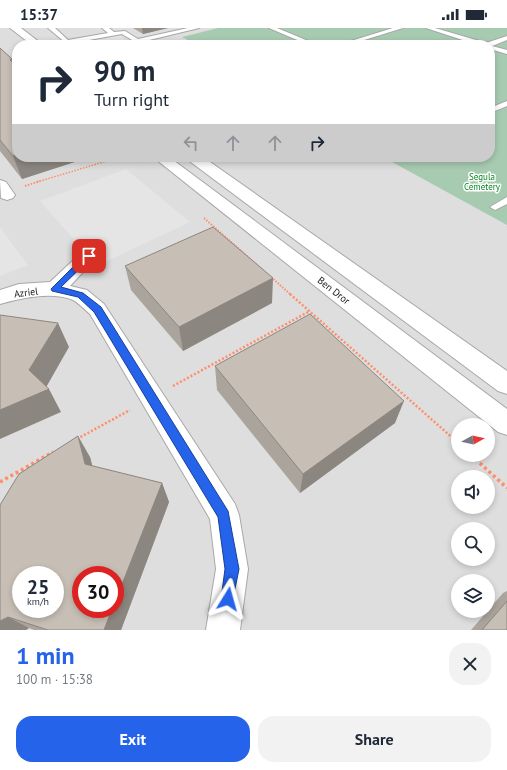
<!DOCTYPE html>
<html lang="en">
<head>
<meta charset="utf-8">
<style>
	body { margin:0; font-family:"PT Sans",sans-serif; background:#f2f2f3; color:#1f2937; height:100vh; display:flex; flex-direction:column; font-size:15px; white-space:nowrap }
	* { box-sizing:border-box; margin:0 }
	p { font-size:13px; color:#747a83 }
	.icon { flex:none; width:22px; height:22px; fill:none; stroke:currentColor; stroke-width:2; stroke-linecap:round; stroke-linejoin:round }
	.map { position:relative; height:602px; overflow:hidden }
	.details { display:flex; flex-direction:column; background:#fff; flex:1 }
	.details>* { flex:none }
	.guide { position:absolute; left:12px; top:12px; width:483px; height:122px; border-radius:16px; box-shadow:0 2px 6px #0003; background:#fff; color:#1f2937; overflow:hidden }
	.needle { width:26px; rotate:82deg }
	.tools { position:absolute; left:451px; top:390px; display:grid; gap:8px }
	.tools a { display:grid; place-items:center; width:44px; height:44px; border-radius:50%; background:#fff; box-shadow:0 2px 6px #0003; font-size:20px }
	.speed { position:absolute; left:12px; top:538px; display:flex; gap:8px; font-size:20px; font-weight:700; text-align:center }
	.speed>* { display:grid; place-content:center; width:52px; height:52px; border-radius:50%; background:#fff; box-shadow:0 2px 6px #0003; line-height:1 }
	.speed small { font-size:10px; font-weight:400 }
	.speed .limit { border:6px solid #d22; background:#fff; color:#111 }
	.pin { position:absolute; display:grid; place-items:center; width:34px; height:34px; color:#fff; margin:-17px; border-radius:8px; box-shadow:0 2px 6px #0006 }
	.me { position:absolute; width:44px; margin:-22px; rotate:8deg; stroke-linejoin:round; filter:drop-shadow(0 0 3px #0008) }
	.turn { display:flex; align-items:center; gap:14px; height:84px; padding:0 16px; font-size:18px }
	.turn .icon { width:52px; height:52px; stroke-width:2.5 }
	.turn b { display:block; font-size:28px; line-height:34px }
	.lanes { display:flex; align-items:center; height:38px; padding:0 16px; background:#0003; justify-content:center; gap:20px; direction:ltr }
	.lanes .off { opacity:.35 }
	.round { display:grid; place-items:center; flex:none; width:42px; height:42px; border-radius:16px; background:#f2f2f3 }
	.headline { display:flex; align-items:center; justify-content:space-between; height:68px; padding:0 16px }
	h1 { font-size:24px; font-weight:700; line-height:30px; color:#2563eb }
	.primary-button { display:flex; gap:8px; margin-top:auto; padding:8px 16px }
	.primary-button a { flex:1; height:46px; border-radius:16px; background:#2563eb; color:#fff; font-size:16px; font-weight:700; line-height:46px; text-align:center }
	.primary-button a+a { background:#f2f2f3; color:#1f2937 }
	.status { display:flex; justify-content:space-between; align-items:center; height:28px; padding:0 20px; background:#fff; direction:ltr }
	.status svg { height:11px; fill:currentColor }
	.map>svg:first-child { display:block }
	.residential { fill:#dfdede; fill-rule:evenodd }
	.cemetery { fill:#a7cbb1 }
	.parking { fill:#e5e5e5 }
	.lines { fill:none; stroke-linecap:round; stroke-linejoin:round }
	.service-casing { stroke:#a8a8a8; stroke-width:2 }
	.minor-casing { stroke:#a8a8a8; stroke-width:2 }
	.tertiary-casing { stroke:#a8a8a8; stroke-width:2 }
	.path-far3 { stroke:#ff8e6a; stroke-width:1.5; stroke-dasharray:1.5 1.5; stroke-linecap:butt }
	.path-far2 { stroke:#ff8e6a; stroke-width:2; stroke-dasharray:1.5 1.5; stroke-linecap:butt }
	.path-far1 { stroke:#ff8e6a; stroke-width:2.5; stroke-dasharray:2 2; stroke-linecap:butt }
	.path { stroke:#ff8e6a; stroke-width:3.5; stroke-dasharray:3 3; stroke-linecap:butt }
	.service { fill:#fff; fill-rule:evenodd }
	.minor { fill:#fff; fill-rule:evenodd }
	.tertiary { fill:#fff; fill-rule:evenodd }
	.wall { fill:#aba49d }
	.shaded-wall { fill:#8b867f }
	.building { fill:#c7bfb6; stroke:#8b867f; fill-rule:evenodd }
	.route { fill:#2563eb; stroke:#184099 }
	.labels { text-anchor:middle; stroke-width:3; stroke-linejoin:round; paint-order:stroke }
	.far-park-label { font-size:9px; fill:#078723; stroke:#fff }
	.street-label { font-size:10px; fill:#212121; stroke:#fff }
</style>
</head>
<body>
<div class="status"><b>15:37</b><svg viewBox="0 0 49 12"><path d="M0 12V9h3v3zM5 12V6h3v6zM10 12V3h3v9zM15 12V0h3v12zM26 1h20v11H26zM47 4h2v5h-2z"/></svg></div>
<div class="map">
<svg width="507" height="602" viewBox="0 0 507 602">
	<rect width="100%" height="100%" fill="#f1efe7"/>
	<path class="residential" d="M0 0H507V602H0ZM17 17H490V129H17ZM458 397H488V427H458ZM458 449H488V479H458ZM458 501H488V531H458ZM21 547H55V581H21ZM81 547H115V581H81ZM458 553H488V583H458Z"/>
	<path class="cemetery" d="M218 0H507V197L383 129H490V17H197L182 9Z"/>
	<g class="parking">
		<path d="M117 5 128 14 113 17H61L60 16Z"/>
		<path d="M126 141 190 194 97 238 40 173Z"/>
		<path d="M0 199 28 237 0 248Z"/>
	</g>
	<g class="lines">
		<g class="service-casing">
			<g id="service">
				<path d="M48 0H55L68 12 108 5 102 0H109L114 4 125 3 138 11 188 0H199L137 15 122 6 67 16Z"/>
				<path d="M269 0H277L318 17H309Z"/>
				<path d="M393 0H403L348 17H338Z"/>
				<path d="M426 0H435L486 15 507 8V12L492 18 507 22V26L490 21V17H478Z"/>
				<path d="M507 73V78L490 85V80Z"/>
				<path d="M507 169V176L495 182 490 179Z"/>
			</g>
		</g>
		<g class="minor-casing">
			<g id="minor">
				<path d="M0 152 6 154 15 167 13 170 7 172 1 170Z"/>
				<path d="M89 222 96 224 98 228 70 258 87 262 104 276 235 476 239 487 248 541 240 602H206L216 541 210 491 90 286C85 282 79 275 73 272 52 263 21 270 0 276V262L19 256 50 254 82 224Z"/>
			</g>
		</g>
		<g class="tertiary-casing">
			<g id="tertiary">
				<path d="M10 0H21L43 17H32Z"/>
				<path d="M153 129H169L507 381V407L498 404Z"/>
				<path d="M186 129H203L507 343V366L498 363 188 132Z"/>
			</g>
		</g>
		<g class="path-far3">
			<path d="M134 129 140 134"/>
			<path d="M37 154 120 129"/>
		</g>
		<g class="path-far2">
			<path d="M25 158 40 153"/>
			<path d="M204 190 265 244"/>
			<path d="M271 249 291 267"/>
		</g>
		<g class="path-far1">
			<path d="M290 266 456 413"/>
			<path d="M173 358 310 283"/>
			<path d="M77 411 130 382"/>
		</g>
		<g class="path">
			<path d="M455 412 458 415"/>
			<path d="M471 427 507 460"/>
			<path d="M0 454 53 424"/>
		</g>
		<use href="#service" class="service"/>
		<use href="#minor" class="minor"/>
		<use href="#tertiary" class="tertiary"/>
	</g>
	<g class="wall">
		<path d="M133 0H168L143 6Z"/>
		<path d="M0 20 12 31 13 34 17 129H90L22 151 0 123Z"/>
		<path d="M125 238 272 275 183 323 131 262Z"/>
		<path d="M215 338 395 395 300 465 217 362Z"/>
		<path d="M90 429 92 438 162 455 169 474 121 602H34L29 600 26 602H0Z"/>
		<path d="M507 563V602H471L503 565Z"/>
	</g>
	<g class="shaded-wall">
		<path d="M142 0H168L143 6Z"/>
		<path d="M17 127V129H90L22 151 13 128Z"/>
		<path d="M273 250 272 275 183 323 179 299Z"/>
		<path d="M58 295 69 319 44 363 49 361 61 384 0 411V382L29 342Z"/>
		<path d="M404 373 395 395 300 465 303 446Z"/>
		<path d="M78 408 90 429 97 456 85 436Z"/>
		<path d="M162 455 169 474 121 602H104L112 581H115V574Z"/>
		<path d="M8 589 29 600 26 602H0V593Z"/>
	</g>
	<g class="building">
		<path d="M0 20 12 31 10 32 17 37V127L13 128 0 112Z"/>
		<path d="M213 199 273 250 179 299 125 238Z"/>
		<path d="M310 286 404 373 303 446 215 338Z"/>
		<path d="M0 287 58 295 29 342 49 361 0 382Z"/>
		<path d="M78 408 85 436 162 455 115 574V547H81V581H112L104 602H48L8 589 0 593V477L19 446ZM21 547H55V581H21Z"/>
		<path d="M507 573V602H482Z"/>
	</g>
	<path class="route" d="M86 226H89L93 228 61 259 83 265 101 279 228 483 239 541 232 576 228 578 223 576 221 571 225 541 218 489 94 284 78 269 52 263 51 261Z"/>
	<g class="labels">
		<g class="far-park-label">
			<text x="482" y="152">Segula<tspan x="482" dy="10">Cemetery</tspan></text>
		</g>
		<g class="street-label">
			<text transform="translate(334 262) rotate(38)" y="4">Ben Dror</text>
			<text transform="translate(26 264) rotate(-7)" y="4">Azriel</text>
		</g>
	</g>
</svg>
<div class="tools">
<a><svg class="needle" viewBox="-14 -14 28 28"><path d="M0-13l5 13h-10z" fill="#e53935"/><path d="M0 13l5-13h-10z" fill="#747a83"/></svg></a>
<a><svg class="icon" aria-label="sound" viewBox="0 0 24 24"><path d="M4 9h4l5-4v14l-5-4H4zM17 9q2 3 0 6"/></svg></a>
<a><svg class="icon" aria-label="search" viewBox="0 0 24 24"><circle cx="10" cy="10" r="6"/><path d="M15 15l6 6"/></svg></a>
<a><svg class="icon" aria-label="layers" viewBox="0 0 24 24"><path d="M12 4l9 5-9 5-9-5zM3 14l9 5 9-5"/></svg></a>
</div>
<div class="speed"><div>25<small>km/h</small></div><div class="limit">30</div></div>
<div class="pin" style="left:89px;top:228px;background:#d93025"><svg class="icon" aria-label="arrive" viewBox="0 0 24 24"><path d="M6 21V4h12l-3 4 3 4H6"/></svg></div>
<svg class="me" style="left:228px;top:571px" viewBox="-20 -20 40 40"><path d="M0-17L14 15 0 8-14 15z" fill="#2563eb" stroke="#fff" stroke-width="4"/></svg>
<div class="guide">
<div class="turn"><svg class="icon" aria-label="right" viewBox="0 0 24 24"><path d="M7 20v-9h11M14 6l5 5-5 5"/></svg><div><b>90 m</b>Turn right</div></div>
<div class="lanes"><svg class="icon off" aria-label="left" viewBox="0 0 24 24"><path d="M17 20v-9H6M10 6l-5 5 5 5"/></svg><svg class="icon off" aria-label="ahead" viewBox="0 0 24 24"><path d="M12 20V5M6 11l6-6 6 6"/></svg><svg class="icon off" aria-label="ahead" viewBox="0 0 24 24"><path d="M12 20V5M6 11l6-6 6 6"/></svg><svg class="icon" aria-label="right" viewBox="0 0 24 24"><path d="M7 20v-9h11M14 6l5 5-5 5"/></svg></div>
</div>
</div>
<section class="details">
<div class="headline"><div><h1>1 min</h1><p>100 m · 15:38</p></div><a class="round"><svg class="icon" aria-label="close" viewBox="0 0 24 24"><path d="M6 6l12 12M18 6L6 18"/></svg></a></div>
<div class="primary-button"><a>Exit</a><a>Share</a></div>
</section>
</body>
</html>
